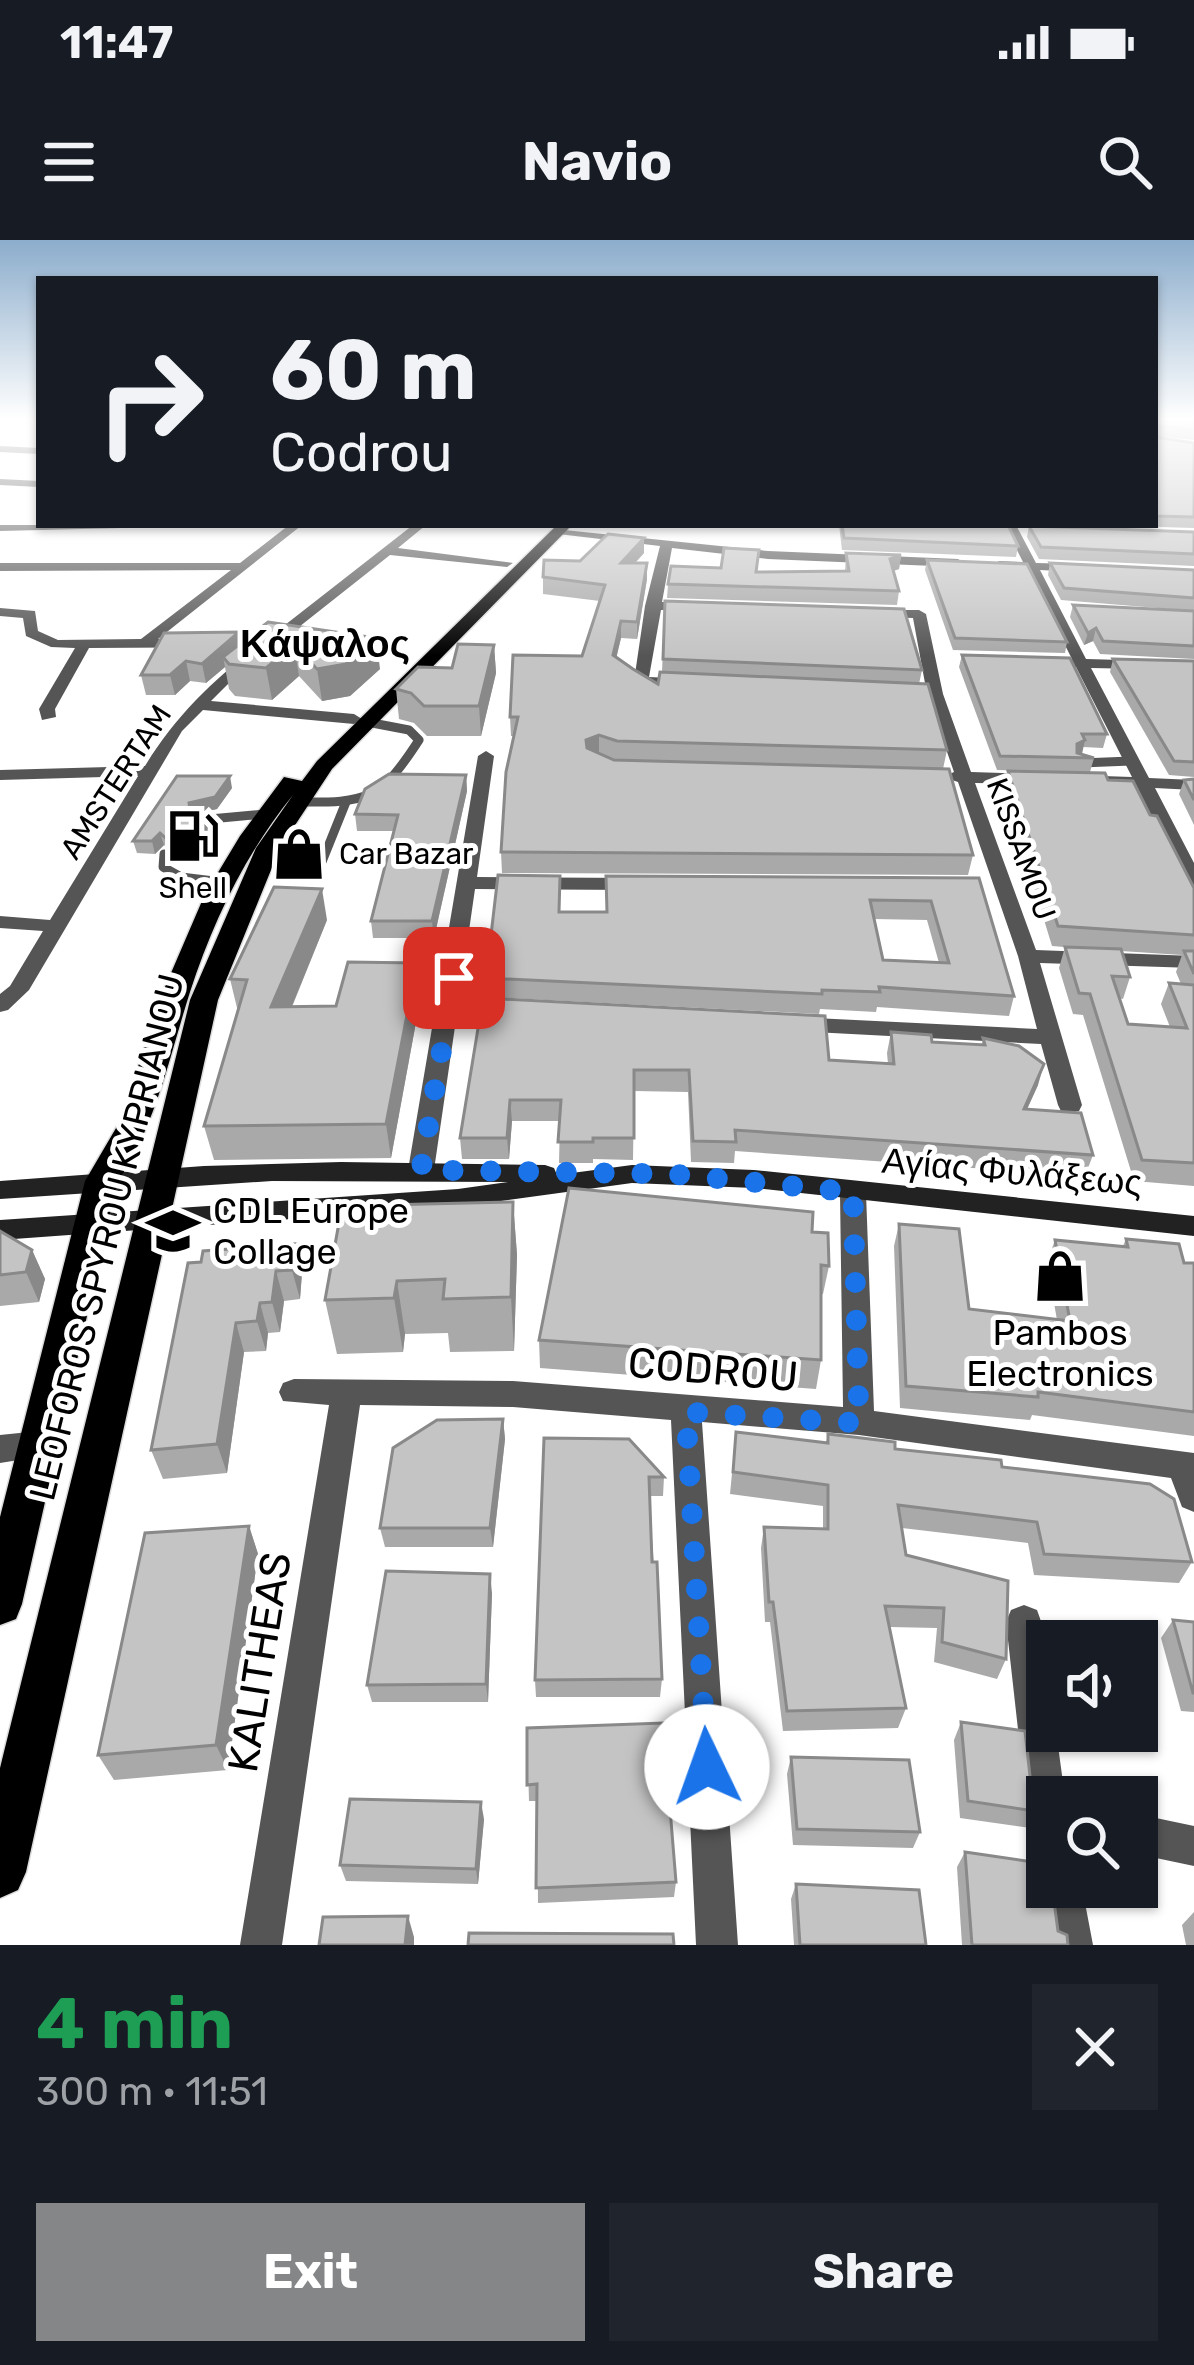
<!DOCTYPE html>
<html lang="en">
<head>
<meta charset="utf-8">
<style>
	body { margin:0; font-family:Rubik,sans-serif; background:#20242c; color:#f1f3f6; height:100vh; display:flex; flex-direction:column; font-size:45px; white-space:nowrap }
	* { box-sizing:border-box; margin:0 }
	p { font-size:39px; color:#9ea1a6 }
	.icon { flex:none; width:66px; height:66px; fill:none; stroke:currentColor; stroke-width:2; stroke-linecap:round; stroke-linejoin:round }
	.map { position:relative; height:1705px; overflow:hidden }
	.sheet { display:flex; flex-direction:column; background:#171b24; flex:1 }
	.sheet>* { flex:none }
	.top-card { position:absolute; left:36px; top:36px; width:1122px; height:252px; border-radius:0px; box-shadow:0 3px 9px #0004; background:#171b24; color:#f1f3f6; overflow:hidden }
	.buttons { position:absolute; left:1026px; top:1380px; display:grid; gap:24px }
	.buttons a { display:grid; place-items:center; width:132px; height:132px; border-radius:0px; background:#171b24; box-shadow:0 3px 9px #0004; font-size:60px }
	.pin { position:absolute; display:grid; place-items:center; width:102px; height:102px; color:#fff; margin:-51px; border-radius:24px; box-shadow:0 6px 18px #0006 }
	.me { position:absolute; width:132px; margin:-66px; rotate:357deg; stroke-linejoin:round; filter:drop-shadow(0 0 9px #0008) }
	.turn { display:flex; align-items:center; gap:42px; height:252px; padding:0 36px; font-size:54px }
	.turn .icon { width:156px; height:156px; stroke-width:2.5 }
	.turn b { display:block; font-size:84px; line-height:102px }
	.round { display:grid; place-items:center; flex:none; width:126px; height:126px; border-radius:0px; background:#20242c }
	.summary { display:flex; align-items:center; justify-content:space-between; height:204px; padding:0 36px }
	h1 { font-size:72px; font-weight:700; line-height:90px; color:#1e9e55 }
	.button { display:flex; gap:24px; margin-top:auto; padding:24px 36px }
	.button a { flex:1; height:138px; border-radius:0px; background:#858687; color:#fff; font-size:48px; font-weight:700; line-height:138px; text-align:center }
	.button a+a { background:#20242c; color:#f1f3f6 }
	.status { display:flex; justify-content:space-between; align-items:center; height:84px; padding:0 60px; background:#171b24; direction:ltr }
	.status svg { height:33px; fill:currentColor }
	header { display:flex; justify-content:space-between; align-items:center; height:156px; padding:0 36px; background:#171b24; font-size:54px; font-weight:700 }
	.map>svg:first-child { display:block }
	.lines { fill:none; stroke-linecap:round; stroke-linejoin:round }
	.primary-casing { stroke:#dbdbdb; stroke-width:3 }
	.service { stroke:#555; stroke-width:9 }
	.minor { fill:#555; fill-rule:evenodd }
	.secondary { fill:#222; fill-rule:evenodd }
	.primary { fill:#000; fill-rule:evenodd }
	.wall { fill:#a9a9a9; fill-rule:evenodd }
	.shaded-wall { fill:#898989 }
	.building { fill:#c4c4c4; stroke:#898989; stroke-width:3; fill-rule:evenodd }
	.route { stroke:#1a73e8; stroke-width:21; stroke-dasharray:0 37.8 }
	.labels { text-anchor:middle; stroke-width:10; stroke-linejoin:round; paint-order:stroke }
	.far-street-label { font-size:30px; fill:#000; stroke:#fff }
	.far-poi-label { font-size:30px; fill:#000; stroke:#fff; text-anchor:start }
	.street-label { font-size:36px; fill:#000; stroke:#fff }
	.poi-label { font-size:36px; fill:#000; stroke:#fff; text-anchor:start }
	.far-district-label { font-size:39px; font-weight:bold; fill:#000; stroke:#fff }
	.near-street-label { font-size:42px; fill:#000; stroke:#fff }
</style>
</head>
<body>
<div class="status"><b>11:47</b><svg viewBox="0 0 49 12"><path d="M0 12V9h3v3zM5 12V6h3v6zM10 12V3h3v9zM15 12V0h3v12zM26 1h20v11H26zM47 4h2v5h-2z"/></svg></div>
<header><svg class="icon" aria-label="menu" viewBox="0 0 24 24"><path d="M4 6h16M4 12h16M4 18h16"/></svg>Navio<svg class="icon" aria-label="search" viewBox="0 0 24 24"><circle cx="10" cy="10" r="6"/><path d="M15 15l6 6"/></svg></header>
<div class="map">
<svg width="1194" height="1705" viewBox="0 0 1194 1705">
	<rect width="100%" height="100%" fill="#fff"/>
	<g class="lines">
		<g class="primary-casing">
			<path id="primary" d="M557 285H572L332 529 280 608 218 760 26 1632 18 1650 0 1658V1528L190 760 256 608 293 555C246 613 213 681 190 752 169 818 156 885 117 943L22 1364 16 1379 0 1385V1277L85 941 119 883 165 747 205 654 240 596 284 537 302 541 317 521Z"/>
		</g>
		<g class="service">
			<path d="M1081 523 1131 521"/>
			<path d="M297 562C368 563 380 560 419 500L409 490 367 482"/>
			<path d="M199 580 264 574"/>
			<path d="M164 614 163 627 181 637 222 642"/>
			<path d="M315 639 346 562"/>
		</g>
		<g class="minor">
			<path d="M0 206 39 208V214L0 212Z"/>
			<path d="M0 239 39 241V247L0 245Z"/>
			<path d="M0 285H128L122 288 0 291Z"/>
			<path d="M289 285H302L158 399H267L413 285H426L398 308 513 323 507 327 390 315 232 440 211 461 354 474 362 479 354 484 203 470 182 491 29 750 8 770 0 772V754L10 746 43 691 0 688V676L50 680 138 536 0 540V530L145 526C174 478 211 442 256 407L89 408 55 469 56 477 42 480 39 469 75 408 51 407 26 396 23 378 0 376V368L35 371 38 391 58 400 141 399 231 330 0 331V323H240Z"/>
			<path d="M1004 285H1016L1036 323 1078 324 1084 328 1078 332 1040 330 1086 419 1194 422V430L1091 428 1149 538 1194 540V550L1155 548 1194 623V647L1184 641 1137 548 1102 546 1093 541 1102 536 1132 537 1076 427 1065 423 1072 419 1027 330 993 325 999 321 1023 322Z"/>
			<path d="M554 289 768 311 958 319 964 323 958 327 768 319 672 308 662 362 697 363 704 367 697 371 661 370 649 437 691 439 698 443C684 451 648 449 634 441L645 366 660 306 558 294Z"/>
			<path d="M871 370H919L926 374 943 454 971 532 1037 534 1046 539 1037 544 975 543 1036 710 1194 716V728L1040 723 1082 865 1079 871H1061L1058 865 1041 804 794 791 783 784 794 777 1037 789 1018 716 958 542 943 537 954 532 927 454 913 378 876 377 869 373Z"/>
			<path d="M486 511 494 516 477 637 636 638 646 644 636 650 475 649 459 760 514 763 525 770 514 777 457 773 434 930 430 936H412L408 930 478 516Z"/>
			<path d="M853 944 862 946 866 953 874 1171 1194 1213V1272L1182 1267 1171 1238 859 1195 702 1182 738 1705H696L671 1180 513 1167 360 1165 282 1705H240L329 1165 283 1161 279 1152 283 1143 294 1139 513 1141 843 1167 840 953 844 946Z"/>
			<path d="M39 1191 50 1195 55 1205 50 1215 0 1223V1195Z"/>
			<path d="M1024 1365 1037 1370C1052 1407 1047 1452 1047 1491H1056L1065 1557H1047V1590L1033 1584 1027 1570 1006 1382 1011 1370Z"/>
			<path d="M1137 1574 1194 1586V1626L1137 1614Z"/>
			<path d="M1046 1632 1047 1647H1082L1093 1705H1051L1040 1647Z"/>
		</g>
		<path class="secondary" d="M341 922 545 925 554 928 557 935 632 925 754 930 1194 976V996L754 948 632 943 458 967 0 1000V980L458 949 508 942 272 941 0 959V941L204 926Z"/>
		<use href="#primary" class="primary"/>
	</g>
	<g class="wall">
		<path d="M1155 177 1194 178V200L1155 196Z"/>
		<path d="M1155 197 1194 203V288L1091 285H1155Z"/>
		<path d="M839 285H1008L1018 306 1016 317 842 310Z"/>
		<path d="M1029 286 1194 292V326L1039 319 1027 297Z"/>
		<path d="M644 313 635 323 647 339 637 399 621 398 616 417 658 444 662 432 665 361 922 430 919 444 947 510 943 529 973 615 968 635 502 633 501 612 514 496H511L510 477 582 416 600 361 543 354V337L580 321Z"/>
		<path d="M846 313 901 315 899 329 894 331 899 351 897 365 667 358 668 344 845 331Z"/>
		<path d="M927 320 1067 402 1065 413 953 410 925 330Z"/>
		<path d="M1050 323 1194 330V371L1061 360 1048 335Z"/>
		<path d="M1073 365 1194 371V419L1100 414 1093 401 1084 405 1070 377Z"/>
		<path d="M268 382 380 429 350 456 322 461 299 436 272 460 235 456 229 449 225 427 206 443 190 441 175 455H146L141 435 239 392 241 403Z"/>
		<path d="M494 405 496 433 481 496H427L414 483 399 479 396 449 452 428Z"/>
		<path d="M962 415 1107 494 1103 508 1083 507 1081 514 1094 518 1090 532 997 530 959 427Z"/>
		<path d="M1113 419 1194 421V537L1169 535 1110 432Z"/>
		<path d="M1008 531 1108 540 1150 575 1194 648V946L1134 941 1083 775 1073 774 1059 728 1065 707 1076 708 1052 706 1004 549ZM1121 711 1182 715 1176 732 1181 744 1169 743 1161 764 1170 787 1128 784 1119 758 1123 759 1130 737Z"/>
		<path d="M466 535 467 551 434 698H373L371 681 394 591H357L355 574Z"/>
		<path d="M1194 539V585L1179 554 1184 540Z"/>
		<path d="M232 548 217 569 191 575 209 576 212 588 196 615 173 614 164 605 155 614 137 613 133 601Z"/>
		<path d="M979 638 1014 756 1009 776 877 767 876 772 820 769 819 774 487 757 486 738 559 672H606ZM874 679 927 680 939 723 883 720Z"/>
		<path d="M327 680 292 767 336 766 421 755 391 918 214 920 204 886 238 772 230 739Z"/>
		<path d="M483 758 829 820 888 824 887 813 891 792 932 802 982 804 983 798 1038 845 1027 869 1093 915 1085 936 735 911 734 923 691 922 688 852 634 851 633 920 593 919V923H559L560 881H512L509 919H462L460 898Z"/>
		<path d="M513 962 517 1015 514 1111 450 1112 448 1093 405 1094 403 1112 337 1114 325 1060Z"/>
		<path d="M899 984 969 1069 1057 1080 1047 1023 1055 1000 1123 1006 1126 999 1184 1023H1194V1196L1032 1175 1030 1180 900 1168 894 1006Z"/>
		<path d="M0 991 32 1010 45 1039 39 1062 0 1066Z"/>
		<path d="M812 992 829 1026 823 1054H821V1120L816 1149 540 1128 539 1100Z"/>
		<path d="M295 1004 302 1033 300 1059 284 1061 280 1092 268 1093 266 1111 244 1112 227 1233 163 1239 151 1210 201 1022Z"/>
		<path d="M503 1179 505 1199 493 1307H385L380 1288Z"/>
		<path d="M736 1192 826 1203 828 1194 895 1209 1002 1227 1192 1322 1179 1343 1034 1335 1028 1303 902 1288 906 1315 1006 1419 997 1439 934 1422 937 1388 890 1387 906 1468 898 1488 783 1491 770 1382H765L761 1308 764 1287 823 1289V1266L730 1254Z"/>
		<path d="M544 1198 664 1237 663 1256H649L662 1439 660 1457H536L535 1440Z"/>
		<path d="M249 1286 258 1314 228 1530 114 1540 98 1515Z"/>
		<path d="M492 1353 488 1462H372L367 1445Z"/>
		<path d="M1173 1380 1194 1382V1472L1181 1471 1161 1398Z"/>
		<path d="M961 1482 1032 1554 1041 1572 1031 1588 960 1578 954 1500Z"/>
		<path d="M527 1488 676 1642 674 1657 538 1663 537 1561H529Z"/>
		<path d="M791 1517 920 1592 913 1608 793 1605 787 1534Z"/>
		<path d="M484 1579 478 1644 346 1641 340 1625Z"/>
		<path d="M965 1612 1058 1691 1068 1705H962L957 1627Z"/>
		<path d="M796 1644 926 1705H794L791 1659Z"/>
		<path d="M1194 1672V1705H1186L1182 1685Z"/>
	</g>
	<g class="shaded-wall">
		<path d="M644 298V313L621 338V323Z"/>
		<path d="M901 315 899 329 888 332 890 319Z"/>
		<path d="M647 323V339L637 399V382Z"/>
		<path d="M621 381V398L613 432V415Z"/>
		<path d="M1096 388 1093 401 1084 405 1088 393Z"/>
		<path d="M239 392 243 412 223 417 225 427 206 443 202 424Z"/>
		<path d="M376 398 380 429 350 456 322 461 317 429Z"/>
		<path d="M294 405 299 436 272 460 266 428Z"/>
		<path d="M494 405 496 433 481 496 479 466Z"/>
		<path d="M186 421 190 441 175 455 170 435Z"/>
		<path d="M599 495V514L587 519 586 500Z"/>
		<path d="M1085 500 1082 514 1074 518 1077 504Z"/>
		<path d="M466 535 467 551 434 698 432 681Z"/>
		<path d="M230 536 232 548 217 569 191 575 189 563Z"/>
		<path d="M209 576 212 588 196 615 193 603Z"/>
		<path d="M160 593 164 605 155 614 152 601Z"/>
		<path d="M322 649 327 680 278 800 271 767Z"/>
		<path d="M417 723 421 755 391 918 386 884Z"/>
		<path d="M1044 824 1038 845 1017 891 1024 869Z"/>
		<path d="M510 860 512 881 509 919 507 898Z"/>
		<path d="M513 962 517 1015 514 1111 511 1057Z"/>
		<path d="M295 1004 302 1033 300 1059 292 1030Z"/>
		<path d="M32 1010 45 1039 39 1062 26 1032Z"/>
		<path d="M276 1031 284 1061 280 1092 272 1062Z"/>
		<path d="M397 1041 405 1094 403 1112 394 1058Z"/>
		<path d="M260 1063 268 1093 266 1111 257 1081Z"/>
		<path d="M236 1083 244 1112 227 1233 217 1204Z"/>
		<path d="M503 1179 505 1199 493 1307 490 1288Z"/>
		<path d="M249 1286 258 1314 228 1530 216 1505Z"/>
		<path d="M490 1334 492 1353 488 1462 486 1444Z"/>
		<path d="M481 1562 484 1579 478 1644 476 1629Z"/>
		<path d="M408 1676 414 1697V1705H405Z"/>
	</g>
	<g class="building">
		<path d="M1155 177 1194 178V190L1158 186 1155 192Z"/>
		<path d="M1155 197 1194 203V277L1155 276Z"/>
		<path d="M842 285H1008L1018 306 844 298Z"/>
		<path d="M1029 286 1194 292V314L1041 307Z"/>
		<path d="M608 294 644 298 621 323H647L637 382 621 381 613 415 633 429 658 444 660 432 928 444 947 510 617 501 599 495 586 500 587 508 614 520 949 529 973 615 501 612 506 532 518 477H510L513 415 582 416 605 345 543 337 544 320 580 321Z"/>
		<path d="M724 308 759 310 756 332 849 331 846 313 901 315 890 319 899 351 668 344 671 326 721 328Z"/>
		<path d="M927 320 1027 324 1067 402 955 398Z"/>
		<path d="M1050 323 1194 330V358L1064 348Z"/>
		<path d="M665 361 904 369 922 430 663 419Z"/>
		<path d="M1073 365 1194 371V406L1103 401 1096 388 1088 393Z"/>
		<path d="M268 382 376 398 346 424 317 429 294 405 266 428 229 424 223 417Z"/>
		<path d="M239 392 202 424 186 421 170 435H141L164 393Z"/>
		<path d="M458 404 494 405 479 466H424L411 453 396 449 418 427 452 428Z"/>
		<path d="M962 415 1070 418 1107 494H1082L1085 500 1077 504V513L1094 518 1000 516Z"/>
		<path d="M1113 419 1194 421V522L1174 521Z"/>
		<path d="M1008 531 1105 533 1108 540 1133 541 1150 575 1157 576 1194 648V695L1058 686Z"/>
		<path d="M389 534 466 535 432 681H371L398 575 355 574 365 549Z"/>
		<path d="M177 536H230L215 557 189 563 191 576H209L193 603 170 602 160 593 152 601H133Z"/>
		<path d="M1194 539V560L1184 540Z"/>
		<path d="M498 635 560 636 559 672H607L606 636 979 638 1014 756 879 747 880 752 822 750V754L486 738ZM870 660 931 661 949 723 883 720Z"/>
		<path d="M274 647 322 649 271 767 336 766 348 722 417 723 386 884 204 886 247 740 230 739Z"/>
		<path d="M1065 707 1121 709 1130 737 1112 736 1128 784 1187 788 1169 743 1194 745V923L1142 920 1090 754 1079 753Z"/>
		<path d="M1184 711H1194V734Z"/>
		<path d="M483 758 825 776 829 820 894 824 891 792 931 795 932 802 985 805 983 798 1019 806 1044 824 1024 869 1081 873 1093 915 735 890 736 902 693 901 689 830H634V898H593V902H558L561 860H510L507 898H460Z"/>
		<path d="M569 948 813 972 812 992 828 993 829 1026 821 1025V1120L539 1100Z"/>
		<path d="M513 962 511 1057 443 1059 445 1039 397 1041 394 1058 325 1060 342 966Z"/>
		<path d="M899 984 959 989 969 1069 1070 1081 1055 1000 1128 1007 1126 999 1179 1004 1184 1023H1194V1172L1038 1152V1157L906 1146Z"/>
		<path d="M0 991 32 1010 26 1032 0 1035Z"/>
		<path d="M295 1004 292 1030 276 1031 272 1062 260 1063 257 1081 236 1083 217 1204 151 1210 188 1023 201 1022 203 1011Z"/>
		<path d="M503 1179 490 1288H380L393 1208 437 1180Z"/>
		<path d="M736 1192 828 1203V1194L895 1202V1209L1001 1220 1002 1227 1150 1244 1174 1259 1192 1322 1044 1314 1037 1282 898 1265 906 1315 1008 1341 1006 1419 942 1402 944 1368 885 1366 906 1468 787 1471 773 1362H769L764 1287 828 1289V1245L733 1232Z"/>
		<path d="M544 1198 629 1199 664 1237H649L652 1322H657L662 1439 535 1440Z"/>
		<path d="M249 1286 216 1505 98 1515 145 1293Z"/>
		<path d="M386 1331 490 1334 486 1444 367 1445Z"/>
		<path d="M1173 1380 1194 1382V1453H1193Z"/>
		<path d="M961 1482 1025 1491 1032 1554 1041 1572 968 1561Z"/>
		<path d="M663 1483 676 1642 536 1648 537 1544 527 1545V1488Z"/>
		<path d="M791 1517 909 1520 920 1592 797 1589Z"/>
		<path d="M350 1559 481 1562 476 1629 340 1625Z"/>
		<path d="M965 1612 1047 1624V1647H1052L1058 1691 1067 1695 1068 1705H972Z"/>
		<path d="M796 1644 919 1650 926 1705H800Z"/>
		<path d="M408 1676 405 1705H319L323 1677Z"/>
		<path d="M469 1693 673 1694 674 1705H468Z"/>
	</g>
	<linearGradient id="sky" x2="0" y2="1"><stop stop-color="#8cadcc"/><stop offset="0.43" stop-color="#fff"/><stop offset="1" stop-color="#fff" stop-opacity="0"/></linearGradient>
	<rect width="1194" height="416" fill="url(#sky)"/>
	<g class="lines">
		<path class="route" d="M454 738 421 930 671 934 853 952 859 1183 686 1172 707 1527"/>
	</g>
	<defs>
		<g id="fuel-bare" transform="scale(4.14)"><path d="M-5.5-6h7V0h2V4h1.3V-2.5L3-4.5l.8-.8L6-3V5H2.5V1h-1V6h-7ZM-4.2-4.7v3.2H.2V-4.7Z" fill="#000" stroke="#fff" stroke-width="2.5" paint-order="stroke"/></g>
		<g id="shop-bare" transform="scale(4.14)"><path d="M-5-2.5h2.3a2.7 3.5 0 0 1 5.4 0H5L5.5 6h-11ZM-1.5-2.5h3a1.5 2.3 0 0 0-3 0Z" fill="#000" stroke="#fff" stroke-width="2.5" paint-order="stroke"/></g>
		<g id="university-bare" transform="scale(4.14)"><path d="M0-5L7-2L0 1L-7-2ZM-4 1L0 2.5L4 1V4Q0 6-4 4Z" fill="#000" stroke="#fff" stroke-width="2.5" paint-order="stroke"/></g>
	</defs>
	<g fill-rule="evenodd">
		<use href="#fuel-bare" x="193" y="596"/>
		<use href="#shop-bare" x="299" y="614"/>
		<use href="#university-bare" x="173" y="991"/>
		<use href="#shop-bare" x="1060" y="1036"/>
	</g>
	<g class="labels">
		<g class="far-street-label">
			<text transform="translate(116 542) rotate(-57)" y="10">AMSTERTAM</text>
			<text transform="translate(1021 609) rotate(70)" y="10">KISSAMOU</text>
		</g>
		<g class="far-poi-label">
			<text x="339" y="624">Car Bazar</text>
			<text x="193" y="658" text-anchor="middle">Shell</text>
		</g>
		<g class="street-label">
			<text transform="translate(1012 931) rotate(5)" y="13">Αγίας Φυλάξεως</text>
			<text transform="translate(106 997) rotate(-76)" y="13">LEOFOROS SPYROU KYPRIANOU</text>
		</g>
		<g class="poi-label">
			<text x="213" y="983">CDL Europe<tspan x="213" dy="41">Collage</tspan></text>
			<text x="1060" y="1105" text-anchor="middle">Pambos<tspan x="1060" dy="41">Electronics</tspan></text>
		</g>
		<g class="far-district-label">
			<text x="325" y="417">Κάψαλος</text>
		</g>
		<g class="near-street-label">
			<text transform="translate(713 1129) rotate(5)" y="15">CODROU</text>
			<text transform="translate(259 1422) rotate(-81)" y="15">KALITHEAS</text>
		</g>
	</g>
</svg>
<div class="buttons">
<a><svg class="icon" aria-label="sound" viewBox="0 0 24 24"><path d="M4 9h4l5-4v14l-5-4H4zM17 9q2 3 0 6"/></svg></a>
<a><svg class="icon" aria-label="search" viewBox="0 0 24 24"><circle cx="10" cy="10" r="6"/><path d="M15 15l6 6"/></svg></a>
</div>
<div class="pin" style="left:454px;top:738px;background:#d93025"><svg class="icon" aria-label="arrive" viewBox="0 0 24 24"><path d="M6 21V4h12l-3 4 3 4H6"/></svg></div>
<svg class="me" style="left:707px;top:1527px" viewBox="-20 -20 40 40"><circle r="19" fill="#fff"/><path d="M0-13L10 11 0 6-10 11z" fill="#1a73e8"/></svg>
<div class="top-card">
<div class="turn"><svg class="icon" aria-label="right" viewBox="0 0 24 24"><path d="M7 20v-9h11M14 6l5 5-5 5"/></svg><div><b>60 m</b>Codrou</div></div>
</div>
</div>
<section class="sheet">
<div class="summary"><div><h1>4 min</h1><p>300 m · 11:51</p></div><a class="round"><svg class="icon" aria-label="close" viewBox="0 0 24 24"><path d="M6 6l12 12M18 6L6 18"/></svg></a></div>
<div class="button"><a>Exit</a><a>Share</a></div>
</section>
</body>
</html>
